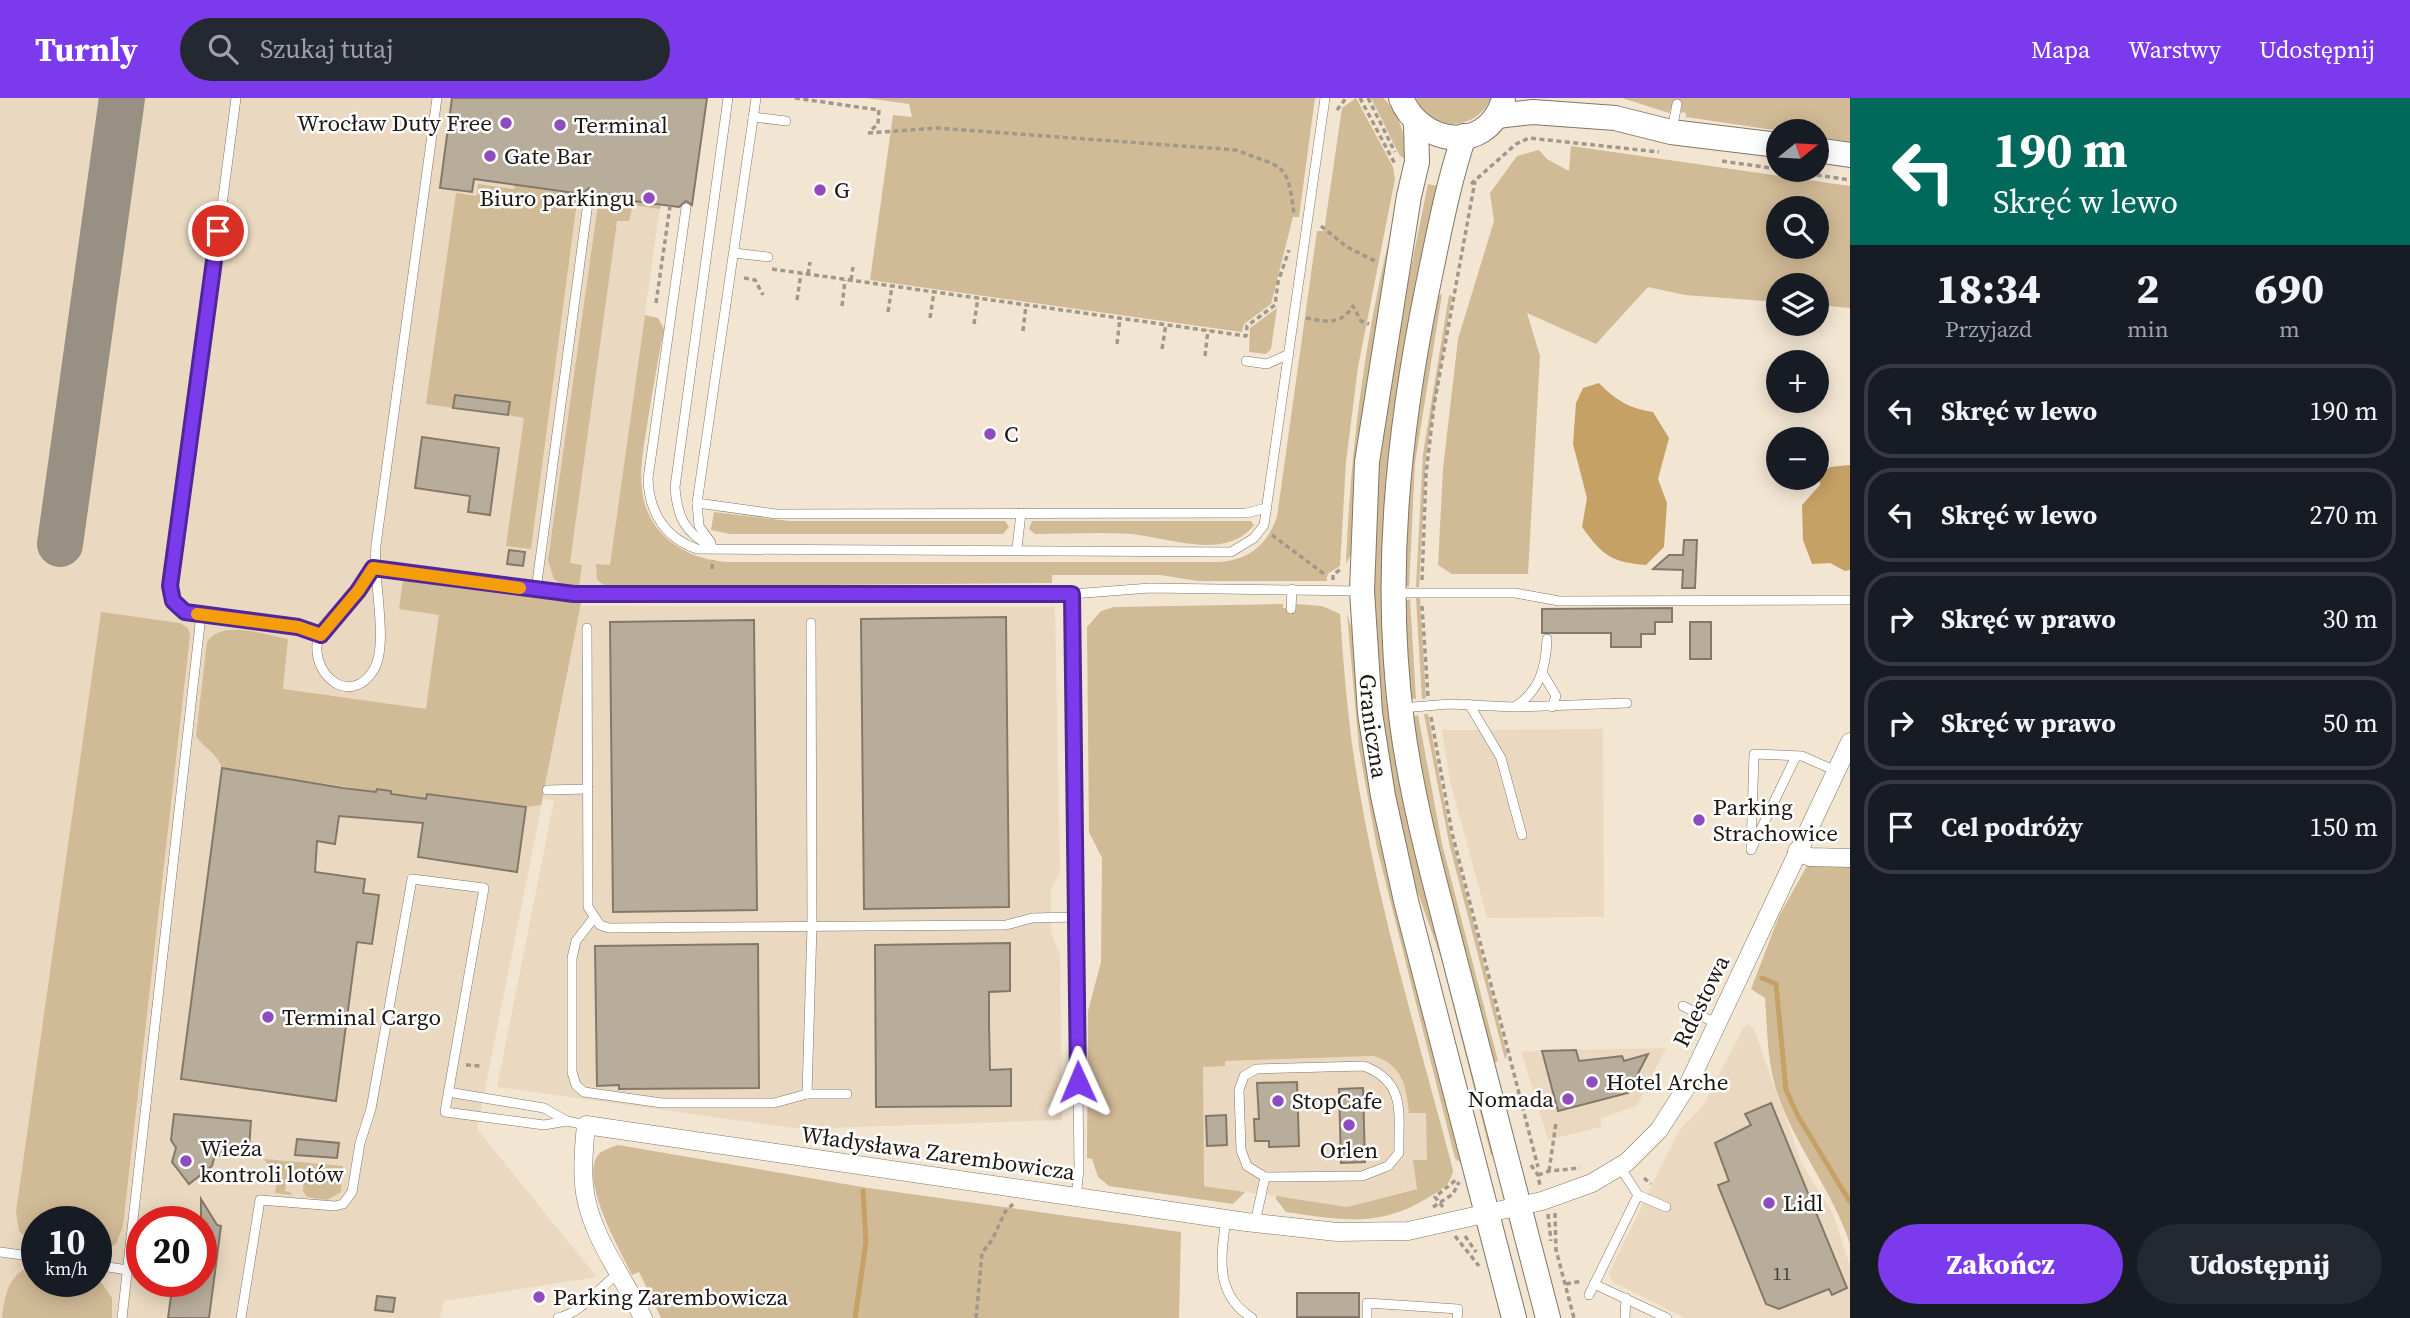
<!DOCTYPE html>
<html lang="pl">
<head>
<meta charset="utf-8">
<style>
	body { margin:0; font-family:"Source Serif 4",serif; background:#242831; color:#f1f3f6; height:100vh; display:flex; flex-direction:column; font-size:26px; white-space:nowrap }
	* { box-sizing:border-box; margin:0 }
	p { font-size:23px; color:#9ea1a6 }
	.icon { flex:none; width:38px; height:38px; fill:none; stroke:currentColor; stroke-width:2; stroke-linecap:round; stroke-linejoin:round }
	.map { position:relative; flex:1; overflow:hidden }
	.side { display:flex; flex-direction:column; background:#171b24; width:560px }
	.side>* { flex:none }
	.hud { background:#00695c; color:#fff; overflow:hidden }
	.needle { width:46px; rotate:72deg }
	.controls { position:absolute; left:1766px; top:21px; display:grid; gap:14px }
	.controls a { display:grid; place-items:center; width:63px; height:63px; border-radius:50%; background:#171b24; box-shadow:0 4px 18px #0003; font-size:35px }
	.speed { position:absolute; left:21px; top:1108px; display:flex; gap:14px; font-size:35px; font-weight:700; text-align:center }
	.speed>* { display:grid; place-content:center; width:91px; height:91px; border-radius:50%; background:#171b24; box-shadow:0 4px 18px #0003; line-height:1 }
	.speed small { font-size:18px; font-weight:400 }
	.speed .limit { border:10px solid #d22; background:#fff; color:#111 }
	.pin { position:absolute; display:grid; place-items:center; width:60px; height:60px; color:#fff; margin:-30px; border:4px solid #fff; border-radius:50%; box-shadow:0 2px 7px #0007 }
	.me { position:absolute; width:77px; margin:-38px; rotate:359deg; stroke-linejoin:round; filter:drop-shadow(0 0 5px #0008) }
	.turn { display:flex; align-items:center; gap:24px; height:147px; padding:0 28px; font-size:32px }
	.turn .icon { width:91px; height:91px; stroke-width:2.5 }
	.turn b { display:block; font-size:49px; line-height:60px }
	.eta { display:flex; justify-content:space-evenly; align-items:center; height:119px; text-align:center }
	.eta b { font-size:42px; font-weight:800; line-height:49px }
	.button { display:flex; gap:14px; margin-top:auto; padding:14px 28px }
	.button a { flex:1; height:80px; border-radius:42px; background:#7c3aed; color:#fff; font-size:28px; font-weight:800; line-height:80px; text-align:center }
	.button a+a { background:#242831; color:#f1f3f6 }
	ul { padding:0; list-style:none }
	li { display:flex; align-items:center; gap:21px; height:94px; margin:0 14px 10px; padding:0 14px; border:4px solid #363941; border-radius:28px }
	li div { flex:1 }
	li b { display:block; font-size:26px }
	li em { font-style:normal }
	header { display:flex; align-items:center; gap:42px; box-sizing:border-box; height:98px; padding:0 35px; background:#7c3aed; color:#fff }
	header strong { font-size:33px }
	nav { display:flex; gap:38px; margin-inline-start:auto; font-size:24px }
	.search { width:490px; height:63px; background:#242831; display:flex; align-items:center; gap:18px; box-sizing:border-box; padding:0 24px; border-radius:38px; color:#9ea1a6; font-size:26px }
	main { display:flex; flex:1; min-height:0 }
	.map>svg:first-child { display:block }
	.built { fill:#ead9c0; fill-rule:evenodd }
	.green { fill:#d1ba96; fill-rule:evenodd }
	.water { fill:#c5a166 }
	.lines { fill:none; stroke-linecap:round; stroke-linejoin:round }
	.stream { stroke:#c5a166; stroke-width:5 }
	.taxiway { stroke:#989082; stroke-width:46 }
	.building { fill:#b8ac9a; stroke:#847968; stroke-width:2 }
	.lane-casing { stroke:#817665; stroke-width:10 }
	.street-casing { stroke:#817665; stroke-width:19 }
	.secondary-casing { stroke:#817665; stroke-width:26 }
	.path { stroke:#a1988a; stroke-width:3.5; stroke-dasharray:5 3.5; stroke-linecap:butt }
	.lane { stroke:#fff; stroke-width:9 }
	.street { stroke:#fff; stroke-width:18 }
	.secondary { stroke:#fff; stroke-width:24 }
	.route-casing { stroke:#51269a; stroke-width:18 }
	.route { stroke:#7c3aed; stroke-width:12 }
	.slow { stroke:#f59e0b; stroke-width:12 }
	.poi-dot { fill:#904bbf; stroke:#fff; stroke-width:2.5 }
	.labels { text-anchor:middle; stroke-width:5; stroke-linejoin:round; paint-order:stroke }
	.number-label { font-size:19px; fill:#443d34 }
	.poi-label { font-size:23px; fill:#1d1812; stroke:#fff; text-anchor:start }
	.street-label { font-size:23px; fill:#1d1812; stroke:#fff }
</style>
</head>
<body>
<header>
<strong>Turnly</strong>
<div class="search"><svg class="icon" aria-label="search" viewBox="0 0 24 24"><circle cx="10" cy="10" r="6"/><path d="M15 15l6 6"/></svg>Szukaj tutaj</div>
<nav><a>Mapa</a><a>Warstwy</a><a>Udostępnij</a></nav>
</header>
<main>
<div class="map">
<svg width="1850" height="1220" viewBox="0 0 1850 1220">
	<rect width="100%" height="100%" fill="#f2e6d3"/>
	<g class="built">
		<path d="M0 0H707L692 111 660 108 605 505H582L581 508 1055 509 1060 775 1051 791V835L1060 856 1062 1022 800 1031 497 989 554 702 543 701 477 1031 597 1179 444 1203 440 1220H0ZM37 1124H96V1183H37ZM142 1124H201V1183H142Z"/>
		<path d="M1603 631 1604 819 1487 820 1450 683 1442 632Z"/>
		<path d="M1749 926 1754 931 1802 1066 1833 1116 1850 1168V1220H1685L1612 1184 1609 1175 1679 1032 1703 1008 1743 930Z"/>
		<path d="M1666 950 1637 1008 1601 1020V1029L1548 1042 1521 953Z"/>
		<path d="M1412 957 1439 1060 1422 1089 1347 1109 1192 1086 1190 964Z"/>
	</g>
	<g class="green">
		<path d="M866 0H1315L1299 119H1293L1271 206 1244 226 1242 234 870 182 893 17 912 19 909 6Z"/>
		<path d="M1356 0 1393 69 1395 81 1358 269 1346 364 1340 468 1326 477 1327 483H1198L1160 477H1052V485L607 489 597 482 596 466 610 467 645 217 658 220 664 231C658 261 653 291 648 321 645 344 639 368 642 391 646 436 686 462 728 464H1218C1248 463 1267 447 1277 419L1317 133H1324L1342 10Z"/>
		<path d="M1371 0H1383C1401 17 1405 39 1408 62L1400 58Z"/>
		<path d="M1416 0H1491C1476 34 1430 35 1416 0Z"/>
		<path d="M1622 0H1850V44L1817 39 1816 33H1780L1686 19V15L1681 14 1682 6 1673 5 1669 15Z"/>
		<path d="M1571 48 1850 88V210L1817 207 1816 187H1778V204L1685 197 1648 189 1596 246 1527 215 1540 258 1528 476H1452L1438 467 1443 371 1458 241 1494 123 1490 95 1517 58 1539 52 1547 61 1569 73ZM1816 110V149H1778V110Z"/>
		<path d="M1405 81 1368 278 1352 454 1346 466C1351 336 1369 206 1405 81Z"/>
		<path d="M478 86 514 91 515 87 578 96 531 451 506 448 524 320 508 317 455 297 453 310 426 306 456 95 477 98Z"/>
		<path d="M1428 86 1437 88 1395 303 1386 386 1382 483 1495 1056 1491 1057 1441 860 1413 781 1396 710 1382 619 1374 512 1375 413 1380 356 1404 204Z"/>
		<path d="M599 99 661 107 660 111 633 107 629 123H617L570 465 582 467 579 489 564 488 554 481 548 462Z"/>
		<path d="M1442 196 1415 365 1409 489 1403 486 1411 345 1436 199Z"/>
		<path d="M1449 197 1452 198 1426 359 1419 489H1416L1423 356Z"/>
		<path d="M1277 210 1271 251 1266 256 1249 254 1250 230Z"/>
		<path d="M714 414 789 423H1005L1009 429 1003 436H730L711 432Z"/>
		<path d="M1032 423H1251L1254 427C1226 463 1170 440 1132 436 1100 434 1067 436 1035 436L1029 431Z"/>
		<path d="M403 481 581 505 541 707 526 709 427 696 426 701 222 670C217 655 204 650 196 638L207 544C222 521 265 537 288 541L283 591 426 611 439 517 399 511Z"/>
		<path d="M1416 500H1420L1426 600 1422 601Z"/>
		<path d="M1410 501 1416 601 1410 600 1404 504Z"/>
		<path d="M1283 506V510H1295L1296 506 1322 508 1340 516C1344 576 1349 636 1360 696 1382 822 1420 947 1453 1072 1451 1087 1441 1092 1429 1099 1380 1130 1341 1122 1286 1114L1276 1101V1098L1347 1109 1417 1091 1413 1062H1427L1426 1015H1409C1406 987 1403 968 1374 958L1225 963V968L1203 969 1204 1088 1245 1094 1233 1106 1109 1088 1098 1079 1092 1061 1087 1060 1088 913 1101 864 1102 760 1089 734 1087 529 1101 513 1114 509Z"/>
		<path d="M101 514 180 525 188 530 190 538 123 1128 116 1146 96 1158V1124H37V1150L19 1133 16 1114Z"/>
		<path d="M1347 516 1352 531 1461 1065 1455 1060 1377 750 1359 650Z"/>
		<path d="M1424 616H1428L1449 729 1507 957 1505 961 1450 749Z"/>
		<path d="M1418 617 1442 746 1498 963 1493 965 1428 708 1412 619Z"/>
		<path d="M1808 766 1850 767V1146C1831 1087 1784 1035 1772 975 1767 951 1767 925 1765 900L1751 891 1779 818Z"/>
		<path d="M618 1047 868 1090 1181 1134 1179 1220H661L639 1174 632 1177C621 1154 579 1082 598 1057 602 1052 612 1049 618 1047Z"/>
		<path d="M264 1061 343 1068 341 1094 327 1102 307 1099 303 1093 304 1082 287 1080 285 1093 292 1095 291 1097 275 1095 277 1081Z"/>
		<path d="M37 1167V1183L99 1181 112 1200V1220H2C5 1196 9 1172 37 1167Z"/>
	</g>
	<g class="water">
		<path d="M1599 285C1615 302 1630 311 1653 314L1669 340 1658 381 1667 405 1664 449 1646 467C1611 464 1603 458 1582 429L1587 400 1573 346 1576 305 1583 290Z"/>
		<path d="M1850 367V472L1845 473 1830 465 1812 466 1803 442 1802 407 1820 387V377L1830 369Z"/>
	</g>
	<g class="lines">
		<g class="stream">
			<path d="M1762 880 1776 886 1786 992 1798 1018 1850 1104"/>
			<path d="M855 1220 866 1144 863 1093"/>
		</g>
		<path class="taxiway" d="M60 446 122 0"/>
	</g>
	<g class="building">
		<path d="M452 0H707L692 107 686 103 679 109 596 98 589 90 582 96 474 81 472 94 440 90Z"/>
		<path d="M455 297 510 304 508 317 453 310Z"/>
		<path d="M422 339 499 350 490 417 468 414 470 398 415 390Z"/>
		<path d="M1684 442H1697L1695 490H1682L1683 472 1653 471 1669 457H1683Z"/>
		<path d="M509 452 525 454 523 468 507 466Z"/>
		<path d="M1672 510V524H1655V536H1641V549H1611V535H1542V511Z"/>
		<path d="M1006 519 1009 809 864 811 861 521Z"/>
		<path d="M754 522 757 812 613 814 610 524Z"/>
		<rect x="1690" y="524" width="21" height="37"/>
		<path d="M222 670 343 690 376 694 377 691 391 693V696L426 701 427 696 526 709 517 774 418 759 423 725 339 718 335 746 317 743 315 774 365 781 363 795 379 797 372 846 357 844 336 1003 181 981Z"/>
		<path d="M1010 845V893L989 894V926L990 972 1011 971V1008L876 1009 875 847Z"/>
		<path d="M758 846 759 990 619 991V987L597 988 595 848Z"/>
		<path d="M1576 952 1579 963 1622 958 1624 963 1648 956 1628 995 1558 1013 1542 953Z"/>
		<path d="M1297 984 1299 1048 1269 1049V1043H1255L1254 1021H1259L1257 985Z"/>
		<path d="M1363 990 1365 1064 1341 1065 1339 991Z"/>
		<path d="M1771 1005 1847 1190 1832 1197 1829 1191 1779 1211 1766 1206 1718 1087 1729 1083 1715 1045 1751 1027 1745 1016Z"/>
		<path d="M174 1016 251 1023 249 1052 229 1050 228 1058 215 1057 212 1068 189 1086 172 1064 176 1050 171 1042Z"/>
		<path d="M1226 1017 1227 1047 1207 1048 1206 1018Z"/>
		<path d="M297 1041 339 1045 337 1060 295 1057Z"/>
		<path d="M201 1101 217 1127 221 1128 209 1220H168L173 1183H201Z"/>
		<rect x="1297" y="1195" width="62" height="24"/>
		<path d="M377 1198 395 1200 393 1214 375 1212Z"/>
	</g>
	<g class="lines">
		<g class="lane-casing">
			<g id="lane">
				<path d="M236 0 171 496 177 508 185 514 298 529 321 537"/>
				<path d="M753 19 786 23"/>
				<path d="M1672 32 1677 6"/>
				<path d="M686 110 648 381C649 414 665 440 697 451L1231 454 1254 440 1264 427 1325 0"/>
				<path d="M734 155 768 159"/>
				<path d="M1246 263 1267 266 1289 256"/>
				<path d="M697 405 776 416 1246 415 1267 410"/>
				<path d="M711 445 699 428 697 405 756 0"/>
				<path d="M712 449C685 435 677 419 675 389L728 0"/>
				<path d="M1017 450 1021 415"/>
				<path d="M373 469 574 496H1072L1150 490 1361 493"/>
				<path d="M373 469 317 546C314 580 351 607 373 573 390 547 372 481 376 447 397 298 417 149 437 0"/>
				<path d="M536 492 589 97"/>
				<path d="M1394 495H1515L1559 503 1850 502"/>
				<path d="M1072 496 1079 1072 1076 1099"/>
				<path d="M1291 511 1292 491"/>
				<path d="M587 530 588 809 600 827 609 830 1006 827 1032 820 1075 819"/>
				<path d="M1543 576 1556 598 1552 609"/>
				<path d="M1469 606 1501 660 1522 737"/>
				<path d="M1516 608C1540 592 1546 569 1547 541"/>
				<path d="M1402 610 1449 606 1514 609 1627 605"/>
				<path d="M1796 658 1751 752 1754 656 1802 658 1836 673"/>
				<path d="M547 692 588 691"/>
				<path d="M593 821 576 843 572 860V974L576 987 584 994 662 1005H774L807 996H847"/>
				<path d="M1683 908 1717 926"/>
				<path d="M1364 968C1407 985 1398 1015 1399 1055L1388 1068 1362 1078 1265 1079 1247 1068 1241 1052 1239 992 1244 978 1256 971Z"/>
				<path d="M448 994 544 1010 567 1023 586 1027"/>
				<path d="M807 996 812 828 811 525"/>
				<path d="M1620 1069 1638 1097 1666 1109"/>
				<path d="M1226 1121C1221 1159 1214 1196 1252 1220"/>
				<path d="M1255 1125 1265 1079"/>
				<path d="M0 1154 37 1159"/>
				<path d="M96 1167 127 1172"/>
				<path d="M1594 1186 1667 1220"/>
				<path d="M1589 1197 1638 1097"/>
				<path d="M122 1220 201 517"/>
				<path d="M241 1220 260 1102 335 1108 343 1106 352 1094 360 1045 371 1011 412 781 484 790 445 1014 544 1027 567 1023"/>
				<path d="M558 1220C583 1214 598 1190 619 1175"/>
				<path d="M1367 1220V1205L1458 1211 1457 1220"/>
				<path d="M1625 1220 1626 1200"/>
			</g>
		</g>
		<g class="street-casing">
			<g id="street">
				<path d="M1797 753 1810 759 1850 760"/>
				<path d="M643 1220C623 1177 588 1135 584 1087 582 1067 584 1047 586 1027L1246 1124 1337 1134 1408 1133 1542 1103 1592 1085 1627 1064 1659 1032 1689 985 1850 644"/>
			</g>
		</g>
		<g class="secondary-casing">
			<g id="secondary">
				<path d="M1401 0C1420 47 1485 57 1503 4"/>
				<path d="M1497 18 1533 14 1615 20 1671 34 1778 47"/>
				<path id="s1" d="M1416 26 1417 64 1409 98 1367 364 1362 493 1370 615 1383 698 1406 803 1514 1220"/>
				<path d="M1464 38C1447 89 1438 140 1427 192 1398 336 1383 479 1402 625 1413 709 1437 792 1458 874 1488 989 1518 1104 1548 1220"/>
				<path d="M1816 52 1850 57"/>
			</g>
		</g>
		<g class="path">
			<path d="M795 0 879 12 878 26 870 33"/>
			<path d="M1360 0 1395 66"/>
			<path d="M1368 0 1395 54"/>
			<path d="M1337 12 1346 0"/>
			<path d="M868 35 937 30 1236 52C1284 71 1287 62 1294 116"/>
			<path d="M1722 63 1778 71"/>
			<path d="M1783 72 1850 82"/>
			<path d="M1471 86 1516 46 1529 40 1659 54"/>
			<path d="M1321 128 1347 149 1377 164"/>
			<path d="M772 171 1246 238 1247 228 1275 207 1278 184 1289 152"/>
			<path d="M808 176 810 164"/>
			<path d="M744 180 755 182 763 197"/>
			<path d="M851 182 853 169"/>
			<path d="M797 202 801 175"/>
			<path d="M656 205 670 108"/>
			<path d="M842 208 845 182"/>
			<path d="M888 214 892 188"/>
			<path d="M930 220 934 194"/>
			<path d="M1306 220C1329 224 1341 227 1353 208L1361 223 1369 226"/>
			<path d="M974 226 978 200"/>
			<path d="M1023 233 1026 207"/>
			<path d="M1117 246 1120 220"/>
			<path d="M1162 251 1166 226"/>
			<path d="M1205 258 1208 232"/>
			<path d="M1272 437 1327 478"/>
			<path d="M712 471 713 462"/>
			<path d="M1333 482V477L1342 470"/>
			<path d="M1422 482 1426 376 1434 307 1475 83"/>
			<path d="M1422 508 1428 598"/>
			<path d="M1431 619 1452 735 1538 1069"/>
			<path d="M466 967 481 968"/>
			<path d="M1531 1067 1538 1077 1540 1088"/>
			<path d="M1549 1073 1556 1025"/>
			<path d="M1538 1077 1549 1073 1580 1070"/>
			<path d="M1644 1080 1651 1086"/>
			<path d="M1433 1109 1453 1096 1459 1084"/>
			<path d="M1443 1109 1435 1099 1457 1081"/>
			<path d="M1555 1115 1556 1152 1574 1220"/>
			<path d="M1548 1116 1551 1143"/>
			<path d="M1455 1138 1479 1168"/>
			<path d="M1465 1138 1476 1154"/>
			<path d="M1566 1186 1582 1183"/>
			<path d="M976 1220 982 1155 992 1142 1005 1114 1013 1106"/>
		</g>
		<use href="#lane" class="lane"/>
		<use href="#street" class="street"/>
		<use href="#secondary" class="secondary"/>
	</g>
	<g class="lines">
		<g class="route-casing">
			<path id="route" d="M218 133 170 488 173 503 185 514 298 529 321 537 358 493 373 470 574 496H1072L1078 984"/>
		</g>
		<use href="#route" class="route"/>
		<path class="slow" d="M197 516 298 529 321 537 358 493 373 470 520 490"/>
	</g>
	<g class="poi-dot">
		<circle cx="506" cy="25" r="7"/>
		<circle cx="560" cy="27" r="7"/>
		<circle cx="490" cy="58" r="7"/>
		<circle cx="820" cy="92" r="7"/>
		<circle cx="649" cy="100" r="7"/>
		<circle cx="990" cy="336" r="7"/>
		<circle cx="1699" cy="722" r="7"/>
		<circle cx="268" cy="919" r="7"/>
		<circle cx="1592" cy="984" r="7"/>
		<circle cx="1568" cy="1001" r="7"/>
		<circle cx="1278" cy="1003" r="7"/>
		<circle cx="1349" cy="1027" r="7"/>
		<circle cx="186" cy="1063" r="7"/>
		<circle cx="1769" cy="1105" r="7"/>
		<circle cx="539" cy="1199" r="7"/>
	</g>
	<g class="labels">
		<g class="number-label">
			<text x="1782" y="1182">11</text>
		</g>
		<g class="poi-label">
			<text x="492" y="33" text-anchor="end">Wrocław Duty Free</text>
			<text x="574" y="35">Terminal</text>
			<text x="504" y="66">Gate Bar</text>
			<text x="834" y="100">G</text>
			<text x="635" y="108" text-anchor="end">Biuro parkingu</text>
			<text x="1004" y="344">C</text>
			<text x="1713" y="717">Parking<tspan x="1713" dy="26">Strachowice</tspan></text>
			<text x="282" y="927">Terminal Cargo</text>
			<text x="1606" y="992">Hotel Arche</text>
			<text x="1554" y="1009" text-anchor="end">Nomada</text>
			<text x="1292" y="1011">StopCafe</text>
			<text x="200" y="1058">Wieża<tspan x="200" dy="26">kontroli lotów</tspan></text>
			<text x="1349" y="1060" text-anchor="middle">Orlen</text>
			<text x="1783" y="1113">Lidl</text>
			<text x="553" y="1207">Parking Zarembowicza</text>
		</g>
		<g class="street-label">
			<text dy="8" stroke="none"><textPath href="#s1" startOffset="607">Graniczna</textPath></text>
			<text transform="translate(1701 903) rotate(-64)" y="8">Rdestowa</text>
			<text transform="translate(938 1055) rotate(8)" y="8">Władysława Zarembowicza</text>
		</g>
	</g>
</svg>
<div class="controls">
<a><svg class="needle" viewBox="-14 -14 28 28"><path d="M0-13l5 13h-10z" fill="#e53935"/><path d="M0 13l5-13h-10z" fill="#9ea1a6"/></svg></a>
<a><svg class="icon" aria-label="search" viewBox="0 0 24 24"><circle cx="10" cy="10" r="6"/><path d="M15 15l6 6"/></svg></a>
<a><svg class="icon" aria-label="layers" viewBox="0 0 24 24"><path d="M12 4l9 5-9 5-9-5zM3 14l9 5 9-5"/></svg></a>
<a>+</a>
<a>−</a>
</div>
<div class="speed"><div>10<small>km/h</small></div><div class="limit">20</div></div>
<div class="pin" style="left:218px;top:133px;background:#d93025"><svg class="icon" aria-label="arrive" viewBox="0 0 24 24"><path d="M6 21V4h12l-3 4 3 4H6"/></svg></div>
<svg class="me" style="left:1078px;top:984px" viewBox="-20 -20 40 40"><path d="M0-17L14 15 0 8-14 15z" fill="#7c3aed" stroke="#fff" stroke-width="4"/></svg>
</div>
<section class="side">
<div class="hud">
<div class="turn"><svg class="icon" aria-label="left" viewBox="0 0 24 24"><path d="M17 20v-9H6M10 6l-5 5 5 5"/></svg><div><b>190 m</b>Skręć w lewo</div></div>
</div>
<div class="eta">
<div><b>18:34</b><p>Przyjazd</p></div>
<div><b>2</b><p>min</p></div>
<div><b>690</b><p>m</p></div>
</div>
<ul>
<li><svg class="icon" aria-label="left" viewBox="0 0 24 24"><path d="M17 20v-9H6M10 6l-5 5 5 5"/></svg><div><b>Skręć w lewo</b></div><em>190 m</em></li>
<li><svg class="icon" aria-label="left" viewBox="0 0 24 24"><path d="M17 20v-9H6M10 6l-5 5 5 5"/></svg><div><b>Skręć w lewo</b></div><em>270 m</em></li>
<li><svg class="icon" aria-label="right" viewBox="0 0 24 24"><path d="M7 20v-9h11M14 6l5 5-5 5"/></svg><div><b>Skręć w prawo</b></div><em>30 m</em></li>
<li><svg class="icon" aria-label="right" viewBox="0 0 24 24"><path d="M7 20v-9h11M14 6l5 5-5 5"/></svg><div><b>Skręć w prawo</b></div><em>50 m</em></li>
<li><svg class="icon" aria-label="arrive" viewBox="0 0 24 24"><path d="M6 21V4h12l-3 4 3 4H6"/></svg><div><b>Cel podróży</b></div><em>150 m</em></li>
</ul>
<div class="button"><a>Zakończ</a><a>Udostępnij</a></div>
</section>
</main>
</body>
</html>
